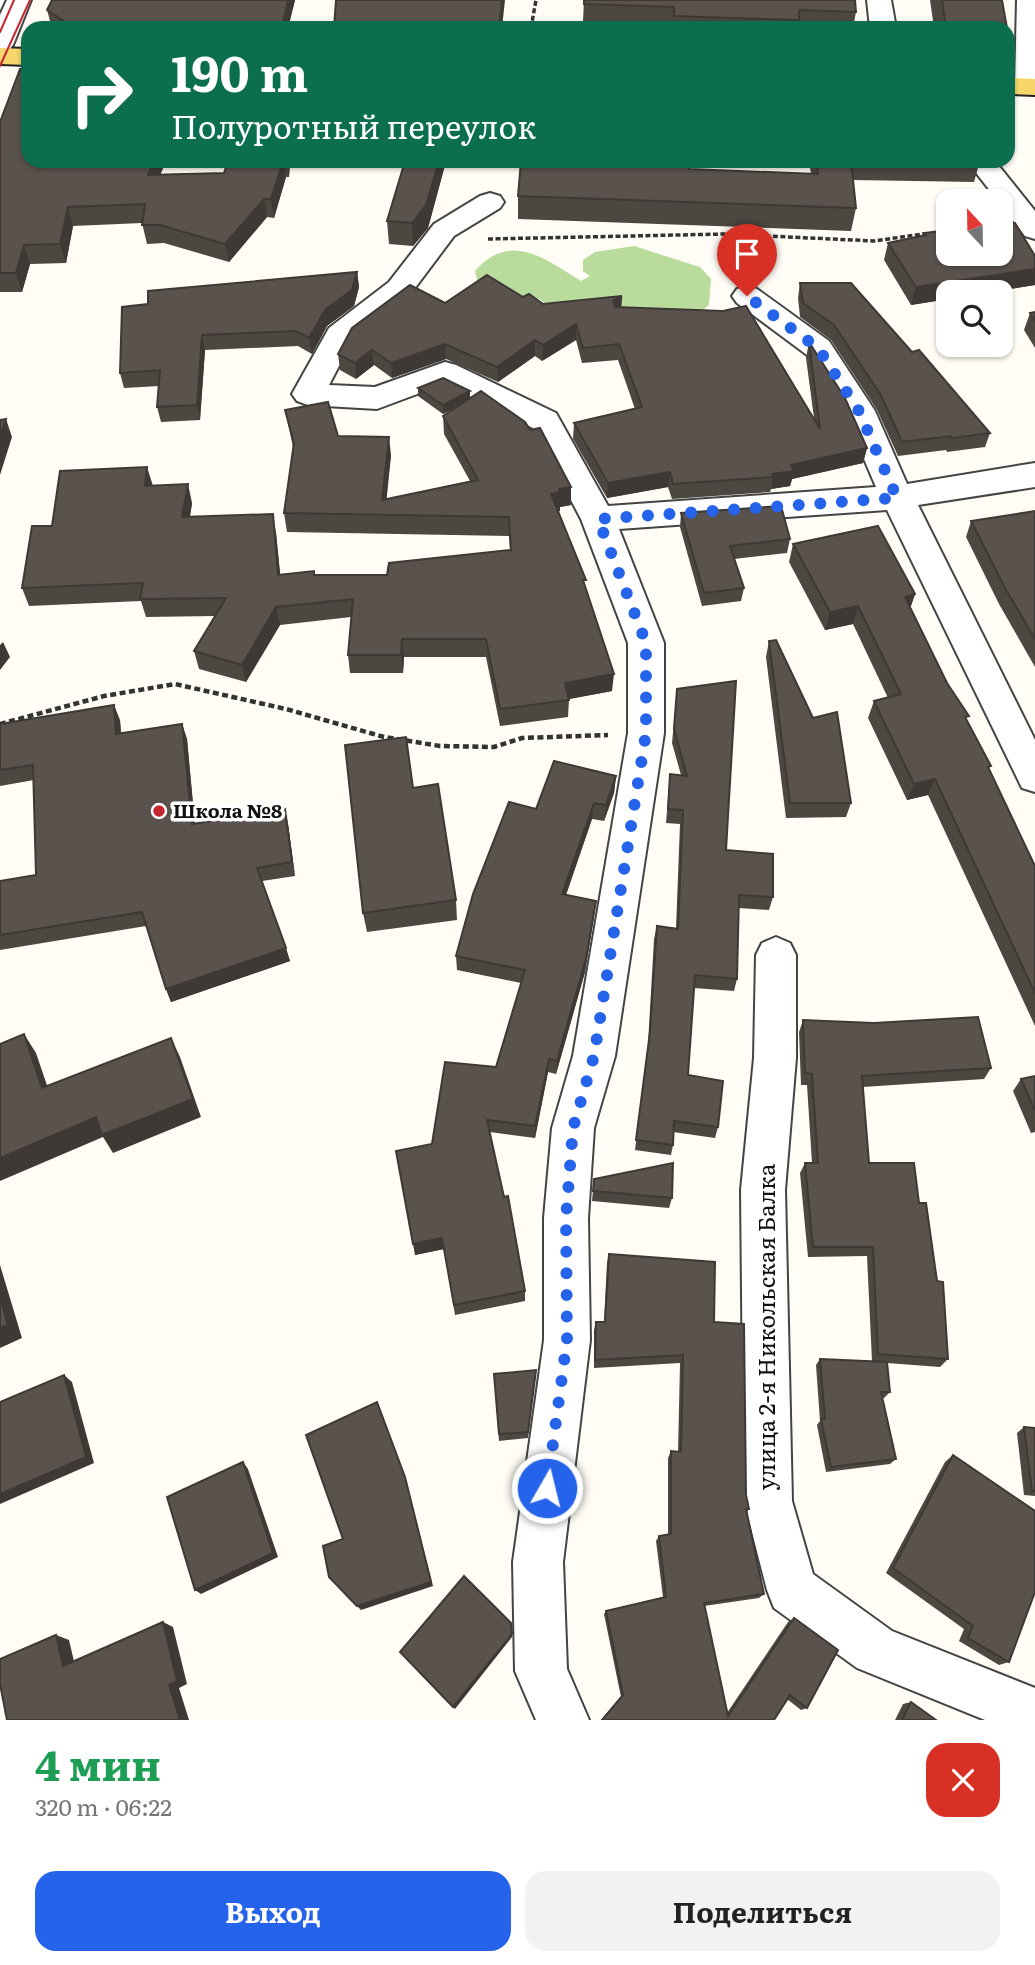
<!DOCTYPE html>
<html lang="ru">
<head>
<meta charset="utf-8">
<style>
	body { margin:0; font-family:Literata,serif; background:#f2f2f2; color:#222; height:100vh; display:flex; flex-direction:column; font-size:26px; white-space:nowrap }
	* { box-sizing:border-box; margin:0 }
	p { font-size:23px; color:#767676 }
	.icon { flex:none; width:38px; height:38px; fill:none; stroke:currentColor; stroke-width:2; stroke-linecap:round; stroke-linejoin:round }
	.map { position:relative; height:1720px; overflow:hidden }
	.drawer { display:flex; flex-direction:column; background:#fff; flex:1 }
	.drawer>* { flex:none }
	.hud { position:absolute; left:21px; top:21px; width:994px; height:147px; border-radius:21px; box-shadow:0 2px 5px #0004; background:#0b6e4f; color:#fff; overflow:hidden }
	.needle { width:46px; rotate:338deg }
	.fabs { position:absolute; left:936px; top:189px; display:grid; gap:14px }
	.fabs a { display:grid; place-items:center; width:77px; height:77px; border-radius:14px; background:#fff; box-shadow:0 2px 5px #0004; font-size:35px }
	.pin { position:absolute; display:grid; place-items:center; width:60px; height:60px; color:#fff; margin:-72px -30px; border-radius:50% 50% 50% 0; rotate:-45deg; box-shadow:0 0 7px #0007 }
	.pin .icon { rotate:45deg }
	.me { position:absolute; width:77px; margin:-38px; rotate:8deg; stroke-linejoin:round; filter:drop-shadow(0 0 5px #0008) }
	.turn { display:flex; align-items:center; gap:24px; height:147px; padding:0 35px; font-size:32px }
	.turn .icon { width:91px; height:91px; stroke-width:2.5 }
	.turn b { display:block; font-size:49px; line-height:60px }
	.round { display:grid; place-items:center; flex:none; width:74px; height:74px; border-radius:21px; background:#f2f2f2 }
	.summary { display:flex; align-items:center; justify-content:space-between; height:119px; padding:0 35px }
	h1 { font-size:42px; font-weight:700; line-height:52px; color:#1e9e55 }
	.primary-button { display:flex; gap:14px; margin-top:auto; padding:14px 35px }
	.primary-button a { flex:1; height:80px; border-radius:21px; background:#2563eb; color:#fff; font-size:28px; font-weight:700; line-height:80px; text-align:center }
	.primary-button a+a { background:#f2f2f2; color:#222 }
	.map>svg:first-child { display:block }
	.forest { fill:#b9dc9c }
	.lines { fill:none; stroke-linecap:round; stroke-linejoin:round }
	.minor-casing { stroke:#444; stroke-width:4 }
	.major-casing { stroke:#222; stroke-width:4 }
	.path-far1 { stroke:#333; stroke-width:3.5; stroke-dasharray:5 2.5; stroke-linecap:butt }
	.path { stroke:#333; stroke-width:4.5; stroke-dasharray:6 3.5; stroke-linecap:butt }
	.minor { fill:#fff; fill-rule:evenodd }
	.major { fill:#f9d66b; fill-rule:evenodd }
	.tram { stroke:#c4262e; stroke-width:2 }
	.wall { fill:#4d4742 }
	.shaded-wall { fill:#3f3936 }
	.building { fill:#5a524d; stroke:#3f3936; stroke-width:2 }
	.route { stroke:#2563eb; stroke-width:12; stroke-dasharray:0 21.6 }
	.poi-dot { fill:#c4262e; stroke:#fff; stroke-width:2.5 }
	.labels { text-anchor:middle; stroke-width:7; stroke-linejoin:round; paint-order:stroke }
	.poi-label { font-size:19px; font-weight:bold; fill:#111; stroke:#fff; text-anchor:start }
	.near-street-label { font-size:23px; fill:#111; stroke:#fff }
</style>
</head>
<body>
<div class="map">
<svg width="1035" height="1720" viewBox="0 0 1035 1720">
	<rect width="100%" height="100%" fill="#fffdf5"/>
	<path class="forest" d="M634 246 700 267 711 279 709 305 693 318 553 309 539 299H519L478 284 475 271C510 231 544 258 581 281L590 276 583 271V260L595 252Z"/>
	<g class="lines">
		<g class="minor-casing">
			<g id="minor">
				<path d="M7 0H31L13 45 9 50 0 53V15Z"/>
				<path d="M867 0H891L896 28H870Z"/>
				<path d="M1017 0H1035V93H1019L1015 87Z"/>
				<path d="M967 161H995L1035 211V239L1025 236 1001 205V201H998Z"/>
				<path d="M490 193 500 196 504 202 500 208 454 236 409 296 352 341 329 385 375 387 445 362 456 365 556 413 608 506 876 487 844 412 807 355 737 303 732 296 737 289 747 286 757 289 829 341 875 411 907 484 1035 463V487L918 505 1035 740V792L1022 788 887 510 619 529 664 643V733L615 1056 594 1128 588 1218 590 1340 563 1562 567 1669 589 1720H536L515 1671 513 1562 544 1340V1218L552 1128 573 1056 628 733V643L581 519 533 428 444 384 377 409 308 405 297 401 292 394 329 328 389 282 434 224 480 196Z"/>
				<path d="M776 937 790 943 796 955V1058L785 1190 792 1501 813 1574 892 1631 1035 1688V1720H985L857 1668 774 1608 767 1590 744 1501 741 1190 754 1058 756 955 762 943Z"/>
			</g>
		</g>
		<g class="major-casing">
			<g id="major">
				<path d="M0 48 28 49V65L0 64Z"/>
				<path d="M1008 78 1035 79V95L1008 94Z"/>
			</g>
		</g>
		<g class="path-far1">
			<path d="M531 28 536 0"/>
			<path d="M726 235 733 245 737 269"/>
			<path d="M488 239 725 234 874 241 930 233"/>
		</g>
		<path class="path" d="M0 724 104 696 175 684 286 709 384 737 440 746 494 747 522 738 608 735"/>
		<use href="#minor" class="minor"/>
		<use href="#major" class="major"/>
		<g class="tram">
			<path d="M0 32 14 0"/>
			<path d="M0 66 30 0"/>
		</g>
	</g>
	<g class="wall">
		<path d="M295 0 288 28H52L47 10Z"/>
		<path d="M584 0 856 12 853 28H672V24L583 21Z"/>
		<path d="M930 0H1002L1007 28H934Z"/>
		<path d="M0 122 160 174 224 173 228 161H290L289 177H286L274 218 267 217 229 262 164 243 147 244 142 223 73 226 66 263 30 264 22 292H0Z"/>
		<path d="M363 161H688L689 169 811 174 809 161H980L974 182 853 180 856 208 851 231 518 219V196L520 168 445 165 428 228 413 246 389 244 387 221 404 163 364 164Z"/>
		<path d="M925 233 1035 256V285L911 305 884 260 888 243 924 236Z"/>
		<path d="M357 272 359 287 354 306 327 326 312 354 298 346 205 350 200 420 161 422 157 407 159 386 124 388 120 373 148 304Z"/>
		<path d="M800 283 912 352 990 433 985 447 947 452 946 450 898 456 877 410 831 340 800 317 798 298Z"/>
		<path d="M622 296 621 307 814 418 806 358 809 342 867 448 863 463 792 479 790 486 771 489 770 492 672 499 668 487 607 498 573 439 574 423 635 409 618 360 582 363 576 340 542 361 535 356 498 382 446 359 392 378 374 365 356 379 340 370 338 354 445 303 523 297 543 304Z"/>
		<path d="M1035 312V348L1024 330 1030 313Z"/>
		<path d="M418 388 470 398 571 505 560 507V511H558L585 588 612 691 569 699 568 717 500 726 486 657H404L403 673H350L348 655 351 617 280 625 246 682 199 669 194 651 215 616 146 617 141 601 29 606 22 588 52 526 153 486 192 503 190 516 276 533 280 574 387 575 510 550 509 536 287 532 284 513 293 447 285 410 338 436 391 455 386 499 470 481 444 434 443 416 459 405 443 414 418 396Z"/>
		<path d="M1035 511V667L999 604 966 537 971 521Z"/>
		<path d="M681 513 790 539 787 553 734 559 744 588 741 601 702 606 680 527Z"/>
		<path d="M793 544 915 594 910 608 967 721 1035 866V1026L928 795 907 800 868 718 874 701 888 698 853 624 825 630 789 562Z"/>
		<path d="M769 641 851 803 846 817 786 818 766 657Z"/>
		<path d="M677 689 726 850 773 897 769 910 739 908 737 979 734 991 694 988 688 1075 718 1127 715 1138 673 1132V1145L671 1155 635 1150 648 1044 654 939 657 926 676 928 680 824 666 823 670 774 681 775 672 743Z"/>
		<path d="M120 720 121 733 182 724 187 739 195 824H288L295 876 262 881 290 961 171 1002 166 989 146 926 0 950V881L36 875 34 780 0 786V724Z"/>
		<path d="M616 776 614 793 604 821 592 819 566 895 596 901 594 916 585 972 556 1074 548 1072 535 1138 490 1132 525 1291V1301L455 1315 444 1249 415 1255 432 1144 496 1067 521 983 457 970 456 956 536 809Z"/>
		<path d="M413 788 456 900 457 920 367 932 363 913Z"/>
		<path d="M803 1020 991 1068 984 1079 863 1087 869 1163 919 1203 948 1359 940 1367 887 1363 890 1392 884 1398H882L896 1459 890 1464 826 1472 817 1425 820 1421 816 1365 820 1359 872 1361 867 1256 808 1257 800 1173 805 1163H812L807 1085H801L799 1032Z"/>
		<path d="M1035 1076V1132L1031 1133 1013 1091 1021 1079Z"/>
		<path d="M594 1179 672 1198 669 1208 592 1201Z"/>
		<path d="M609 1254 714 1322 746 1495 749 1509 747 1512 764 1594 759 1598 704 1606 727 1713 788 1622 794 1618 807 1708 801 1710 787 1699 774 1720H601L621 1697 604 1614 606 1611 663 1597 656 1541 659 1536 668 1534V1458L671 1451 678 1452 680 1363 594 1368V1330L596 1322H604L607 1263Z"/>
		<path d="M536 1370 528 1438 499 1441 494 1374Z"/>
		<path d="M1024 1427 1035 1428V1496L1024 1495 1017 1433Z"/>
		<path d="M953 1455 1035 1511V1595L1034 1594 1009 1662 999 1665 959 1641 964 1629 886 1573 945 1462Z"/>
		<path d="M911 1702 936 1720H895L903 1704Z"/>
	</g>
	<g class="shaded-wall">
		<path d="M288 0H295L288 28H282Z"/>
		<path d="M502 0H505L502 28H499Z"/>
		<path d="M154 161H166L153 193 148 175Z"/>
		<path d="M283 161H284L286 177 274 218 271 199Z"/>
		<path d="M287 161H290L289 177Z"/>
		<path d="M439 161H445V165L428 228 413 246 412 223Z"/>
		<path d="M264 199 267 217 229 262 225 244Z"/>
		<path d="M68 207 73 226 66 263 60 244Z"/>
		<path d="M24 245 30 264 22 292 16 273Z"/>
		<path d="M1035 269V285L990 292H948V299L911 305 916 287Z"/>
		<path d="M357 272 359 287 354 306 327 326 312 354 309 338 325 310Z"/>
		<path d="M622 296 621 311 612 317 613 301Z"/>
		<path d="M576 324V340L542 361 543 345Z"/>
		<path d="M202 335 205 350 200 420 197 405Z"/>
		<path d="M535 340V356L498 382 497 367Z"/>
		<path d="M445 344 446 359 392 378 391 363Z"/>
		<path d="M372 350 374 365 356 379 355 363Z"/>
		<path d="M470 391V400L443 414V405Z"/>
		<path d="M6 419 12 437 0 475V436Z"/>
		<path d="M389 437 391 455 385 515 382 500Z"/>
		<path d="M867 448 863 463 792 479 790 486 771 489 773 477 772 474 791 465Z"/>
		<path d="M147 467 153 486H145Z"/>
		<path d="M670 472 668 487 607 498 608 483Z"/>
		<path d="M188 484 192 503 187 535 182 517Z"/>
		<path d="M571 487V505L560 507V511L551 513V494L559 489Z"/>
		<path d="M273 514 276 533 282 592 278 575Z"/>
		<path d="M915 594 909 612 905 597Z"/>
		<path d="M858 606 853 624 825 630 830 612Z"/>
		<path d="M276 607 280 625 246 682 242 665Z"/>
		<path d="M402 639 404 657 403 673 401 655Z"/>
		<path d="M3 642 10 657 0 670V645Z"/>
		<path d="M614 674 612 691 564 700 565 683Z"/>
		<path d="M114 705 120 720 122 749 116 734Z"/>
		<path d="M182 724 187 739 196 838 192 824Z"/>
		<path d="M616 776 614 793 604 821 606 805Z"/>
		<path d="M935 779 928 795 907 800 914 784Z"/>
		<path d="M594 803 592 819 561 909 562 894Z"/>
		<path d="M285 809 288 824 295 876 292 862Z"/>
		<path d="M596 901 594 916 585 972 556 1074 557 1061Z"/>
		<path d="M286 948 290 961 171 1002 166 989Z"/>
		<path d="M24 1034 36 1053 54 1106 42 1088Z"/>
		<path d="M171 1038 180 1057 201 1117 113 1153 103 1137 0 1181V1158Z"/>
		<path d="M549 1059 548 1072 535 1138V1126Z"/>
		<path d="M442 1238 444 1249 415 1255 413 1244Z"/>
		<path d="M0 1265 22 1338 0 1348Z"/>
		<path d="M64 1375 72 1382 94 1463 0 1504V1494Z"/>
		<path d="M243 1462 248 1469 278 1557 201 1594 195 1590Z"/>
		<path d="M405 1477 433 1586 361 1610 357 1606Z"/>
		<path d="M163 1622 173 1627 187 1684 179 1688 189 1720H180L169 1685Z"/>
		<path d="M512 1634V1637L455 1709 453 1707Z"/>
		<path d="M56 1635 69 1640 76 1670 63 1666Z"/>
	</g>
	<g class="building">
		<path d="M52 0H288L282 28H75L47 10Z"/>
		<path d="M336 0H502L499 28H334Z"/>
		<path d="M584 0H855L856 12 799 10V20L674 16V7L584 4Z"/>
		<path d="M942 0H1002L1007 28H946Z"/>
		<path d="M20 69 28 70V161H154L148 175 224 173 228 161H283L271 199H264L225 244 160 225H142L145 204 68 207 60 244 24 245 16 273H0V122Z"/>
		<path d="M405 161H439L426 205 412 223 387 221Z"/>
		<path d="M521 161H688L689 169 818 174 816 161H851L856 208 518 196Z"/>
		<path d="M1015 223 1035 256V269L916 287 888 243 926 235 925 233 948 230V254H1001V225Z"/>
		<path d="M357 272 352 290 325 310 309 338 296 331 202 335 197 405 157 407 160 370 120 373 122 307 148 304V291Z"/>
		<path d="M487 275 523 297 529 294 543 304 622 296 613 301 615 307 723 311 746 306 820 429 809 342 845 398 867 448 791 465 794 471 772 474 773 477 673 484 670 472 608 483 574 423 642 407 619 344 583 348 576 324 543 345 535 340 497 367 445 344 391 363 372 350 355 363 338 354 352 328 410 285 445 303Z"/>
		<path d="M800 283H851L912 352 919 350 990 433 952 438 951 436 902 442 881 395 834 325 803 303Z"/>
		<path d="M1035 312V322L1030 313Z"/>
		<path d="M443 378 470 391 443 405 418 388Z"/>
		<path d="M481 391 525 422 530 430 540 428 571 487 559 489 560 492 551 494 586 580H583L614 674 565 683 569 700 500 709 486 639H402L401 655H348L353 599 276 607 242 665 194 651 226 598 140 599 143 583 22 588 32 526H52L60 471 147 467 145 486 188 484 182 517 273 514 278 575 314 571V575H387L389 563 511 550 509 517 284 513 294 443 285 410 328 402 338 436 389 437 382 500 478 480 443 416Z"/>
		<path d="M6 419 0 436V420Z"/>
		<path d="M781 506 790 539 730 546 744 588 704 593 681 513Z"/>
		<path d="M1035 511V639L1005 588 971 521Z"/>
		<path d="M878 526 915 594 905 597 947 683 969 716 965 717 991 766 988 767 1035 866V993L935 779 914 784 874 701 901 694 858 606 830 612 793 544Z"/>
		<path d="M776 640 813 718 837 712 851 803H790L769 641Z"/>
		<path d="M736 681 726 850 773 854V897L739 895 737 979 695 975 688 1075 723 1081 718 1127 674 1121 673 1145 636 1140 650 1032 657 926 678 929 683 810 668 809 670 774 687 776 674 729 677 689Z"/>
		<path d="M114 705 116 734 182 724 192 824 285 809 292 862 257 868 286 948 166 989 142 912 0 935V881L36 875 33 765 0 770V724Z"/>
		<path d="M406 737 413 788 438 784 456 900 363 913 345 745Z"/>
		<path d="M554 761 616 776 606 805 594 803 562 894 596 901 586 958 557 1061 549 1059 535 1126 487 1120 504 1197 508 1196 525 1291 454 1305 442 1238 413 1244 396 1151 432 1144 445 1062 496 1067 525 970 456 956 473 894 509 802 536 809Z"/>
		<path d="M978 1017 991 1068 862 1076 869 1163H914L919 1203H926L937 1281 943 1282 948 1359 878 1354 873 1247H813L805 1163H818L812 1074 805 1073 803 1020 874 1023Z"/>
		<path d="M24 1034 42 1088 171 1038 193 1099 102 1135 96 1117 0 1158V1044Z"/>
		<path d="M1035 1076V1111L1021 1079Z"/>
		<path d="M673 1163 672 1198 593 1191 594 1179Z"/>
		<path d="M609 1254 715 1262 714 1322 744 1324 746 1495 749 1509H746L764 1594 704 1603 728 1716 794 1618 838 1650 807 1708 790 1695 774 1720H602L623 1695 606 1611 666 1597 659 1536 671 1534V1451L681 1452 683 1355 595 1360 596 1322H605Z"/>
		<path d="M0 1298 8 1325 0 1328Z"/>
		<path d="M820 1359 887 1362 890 1392H881L896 1459 831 1467 821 1419H825Z"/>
		<path d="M536 1370 528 1432 499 1434 494 1374Z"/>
		<path d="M64 1375 86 1457 0 1494V1402Z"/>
		<path d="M377 1402 405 1477 431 1582 357 1606 329 1577 323 1546 343 1539 306 1435Z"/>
		<path d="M1024 1427 1035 1428V1491H1032Z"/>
		<path d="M953 1455 1035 1511V1592L1009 1662 968 1638 973 1626 893 1568Z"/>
		<path d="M243 1462 273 1553 195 1590 167 1497Z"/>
		<path d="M464 1576 511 1623 512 1634 453 1707 400 1652Z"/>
		<path d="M163 1622 177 1681 169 1685 180 1720H7L0 1684V1659L56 1635 63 1666Z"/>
		<path d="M911 1702 936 1720H902Z"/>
	</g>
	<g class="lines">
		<path class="route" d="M547 1488 567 1340 566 1218 573 1128 594 1056 646 733V643L598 519 897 498 859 411 818 348 747 296"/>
	</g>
	<circle class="poi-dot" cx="159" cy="811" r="7"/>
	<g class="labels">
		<g class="poi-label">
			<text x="173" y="818">Школа №8</text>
		</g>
		<g class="near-street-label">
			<text transform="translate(767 1327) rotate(-90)" y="8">улица 2-я Никольская Балка</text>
		</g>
	</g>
</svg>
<div class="fabs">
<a><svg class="needle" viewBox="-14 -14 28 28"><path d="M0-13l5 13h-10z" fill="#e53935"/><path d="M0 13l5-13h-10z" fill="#767676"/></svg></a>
<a><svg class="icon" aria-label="search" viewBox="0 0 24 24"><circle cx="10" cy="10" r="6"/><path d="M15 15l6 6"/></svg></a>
</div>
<div class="pin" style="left:747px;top:296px;background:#d93025"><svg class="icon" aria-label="arrive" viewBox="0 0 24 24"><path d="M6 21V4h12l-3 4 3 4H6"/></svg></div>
<svg class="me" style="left:547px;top:1488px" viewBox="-20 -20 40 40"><circle r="17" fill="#2563eb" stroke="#fff" stroke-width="3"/><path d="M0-11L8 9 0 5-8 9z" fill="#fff"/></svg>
<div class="hud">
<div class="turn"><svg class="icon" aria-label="right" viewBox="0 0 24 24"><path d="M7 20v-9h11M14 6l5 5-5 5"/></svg><div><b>190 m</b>Полуротный переулок</div></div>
</div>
</div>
<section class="drawer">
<div class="summary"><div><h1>4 мин</h1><p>320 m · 06:22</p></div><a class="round" style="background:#d93025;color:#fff"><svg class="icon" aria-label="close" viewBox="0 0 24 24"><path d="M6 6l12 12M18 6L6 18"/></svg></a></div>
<div class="primary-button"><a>Выход</a><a>Поделиться</a></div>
</section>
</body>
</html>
